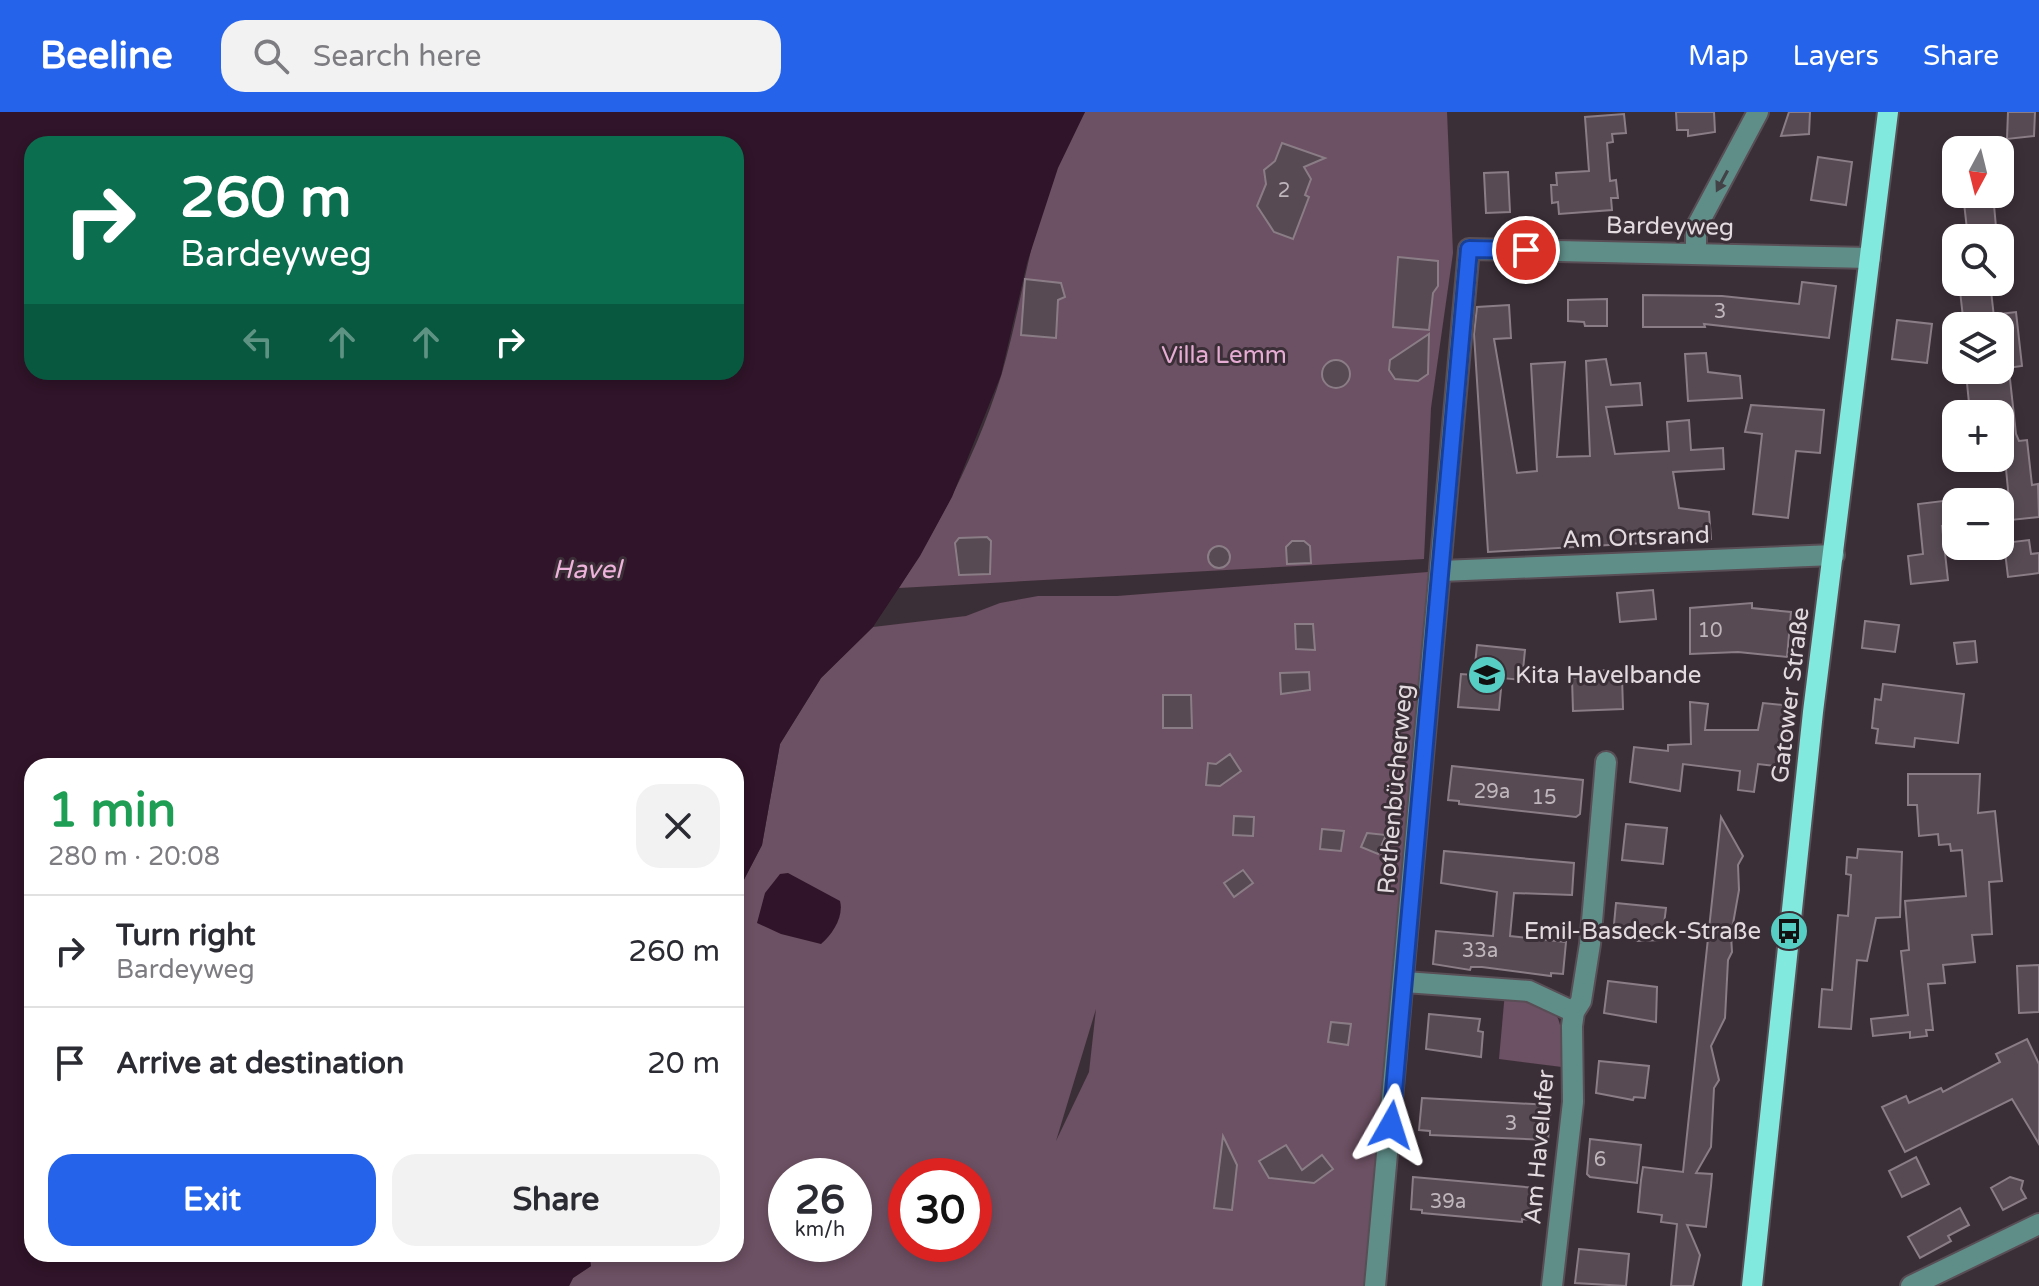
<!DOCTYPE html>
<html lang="en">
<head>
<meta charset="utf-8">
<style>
	body { margin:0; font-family:"Varela Round",sans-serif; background:#f2f2f3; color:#2b2b33; height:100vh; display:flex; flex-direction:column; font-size:30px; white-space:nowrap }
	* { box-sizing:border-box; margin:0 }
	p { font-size:26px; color:#7c7c81 }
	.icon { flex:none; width:44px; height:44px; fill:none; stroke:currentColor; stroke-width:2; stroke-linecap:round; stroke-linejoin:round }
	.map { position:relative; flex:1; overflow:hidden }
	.details { position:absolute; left:24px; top:646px; width:720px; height:504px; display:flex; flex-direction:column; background:#fff; border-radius:24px; box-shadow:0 4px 12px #0003 }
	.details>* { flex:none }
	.hud { position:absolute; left:24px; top:24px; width:720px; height:244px; border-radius:24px; box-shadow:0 4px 12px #0003; background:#0b6e4f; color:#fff; overflow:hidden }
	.needle { width:52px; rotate:187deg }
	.tools { position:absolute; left:1942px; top:24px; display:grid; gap:16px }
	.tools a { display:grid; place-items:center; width:72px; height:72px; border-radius:16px; background:#fff; box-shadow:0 4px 12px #0003; font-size:40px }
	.speed { position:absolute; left:768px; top:1046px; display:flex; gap:16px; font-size:40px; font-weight:700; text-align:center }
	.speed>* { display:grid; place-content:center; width:104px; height:104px; border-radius:50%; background:#fff; box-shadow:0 4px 12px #0003; line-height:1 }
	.speed small { font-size:20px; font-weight:400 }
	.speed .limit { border:12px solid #d22; background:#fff; color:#111 }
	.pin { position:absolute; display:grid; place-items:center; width:68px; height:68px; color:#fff; margin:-34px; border:4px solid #fff; border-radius:50%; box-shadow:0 2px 8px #0007 }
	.me { position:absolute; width:88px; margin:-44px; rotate:6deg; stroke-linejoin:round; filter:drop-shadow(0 0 6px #0008) }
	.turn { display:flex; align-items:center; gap:28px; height:168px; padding:0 24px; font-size:36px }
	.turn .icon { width:104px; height:104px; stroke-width:2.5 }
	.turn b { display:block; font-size:56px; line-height:68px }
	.lanes { display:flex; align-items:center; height:76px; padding:0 24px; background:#0003; justify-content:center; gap:40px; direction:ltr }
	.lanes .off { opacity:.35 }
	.round { display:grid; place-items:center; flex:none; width:84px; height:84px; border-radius:24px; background:#f2f2f3 }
	.overview { display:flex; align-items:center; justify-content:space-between; height:136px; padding:0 24px }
	h1 { font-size:48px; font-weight:700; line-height:60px; color:#1e9e55 }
	.action { display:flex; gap:16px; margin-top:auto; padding:16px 24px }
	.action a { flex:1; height:92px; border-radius:24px; background:#2563eb; color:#fff; font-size:32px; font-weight:700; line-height:92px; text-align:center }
	.action a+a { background:#f2f2f3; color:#2b2b33 }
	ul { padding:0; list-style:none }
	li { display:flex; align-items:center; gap:24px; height:112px; padding:0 24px; border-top:2px solid #e1e1e2 }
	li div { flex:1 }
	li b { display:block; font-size:30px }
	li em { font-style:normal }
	header { display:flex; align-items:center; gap:48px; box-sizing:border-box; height:112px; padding:0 40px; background:#2563eb; color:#fff }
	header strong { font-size:38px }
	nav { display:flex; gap:44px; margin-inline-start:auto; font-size:28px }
	.search { width:560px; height:72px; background:#f2f2f3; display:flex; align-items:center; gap:20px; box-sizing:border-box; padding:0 28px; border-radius:24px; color:#7c7c81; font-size:30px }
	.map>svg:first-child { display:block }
	.green { fill:#6c5063; fill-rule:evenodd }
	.water { fill:#301429; fill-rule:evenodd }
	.building { fill:#574a53; stroke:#8b7d86; stroke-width:2 }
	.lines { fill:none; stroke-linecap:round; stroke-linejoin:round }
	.minor-casing { stroke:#594e55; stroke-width:24 }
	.major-casing { stroke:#594e55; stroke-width:24 }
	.minor { stroke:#5f8e89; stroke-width:20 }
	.major { stroke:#82e9df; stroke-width:20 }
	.oneway { fill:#424247 }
	.route-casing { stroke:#184099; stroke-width:20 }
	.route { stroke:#2563eb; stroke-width:14 }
	.labels { text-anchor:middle; stroke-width:6; stroke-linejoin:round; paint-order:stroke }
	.number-label { font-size:20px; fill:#bfb6bc }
	.street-label { font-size:24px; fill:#e2dadf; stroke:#3b2f37 }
	.park-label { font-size:24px; fill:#e6acd3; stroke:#3b2f37 }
	.poi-label { font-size:24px; fill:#e2dadf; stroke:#3b2f37; text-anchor:start }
	.water-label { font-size:26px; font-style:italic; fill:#eeb3db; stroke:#3b2f37 }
</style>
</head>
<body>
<header>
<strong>Beeline</strong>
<div class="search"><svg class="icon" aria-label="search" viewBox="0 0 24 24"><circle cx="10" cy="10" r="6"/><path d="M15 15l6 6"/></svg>Search here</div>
<nav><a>Map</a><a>Layers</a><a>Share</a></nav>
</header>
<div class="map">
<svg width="2039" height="1174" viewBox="0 0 2039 1174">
	<rect width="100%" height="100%" fill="#3b2f37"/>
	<g class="green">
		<path d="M1085 0H1447L1453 141 1431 296 1424 447 899 476C941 410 979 337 1002 261 1027 175 1034 77 1085 0Z"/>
		<path d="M1441 459 1375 1174H569L573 1166 591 1154 589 1142H736V783L762 733 780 632 821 566 873 515 966 504 1000 491 1038 484H1117ZM1096 897 1089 960 1056 1029ZM786 1064H854V1132H786ZM906 1064H974V1132H906Z"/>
		<path d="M1505 880C1560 886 1564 904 1562 955L1499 947Z"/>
	</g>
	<g class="water">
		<path d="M0 0H1085L1058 56 1027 151 1001 263 952 385 920 444 873 515 821 566 780 632 762 733 736 783V654H32V1142H589L591 1154 573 1166 569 1174H0ZM32 32H736V260H32Z"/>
		<path d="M788 761 840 789C844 804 833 822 821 832L781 822 757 811 765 781 780 762Z"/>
	</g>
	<g class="building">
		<path d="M1676 0H1714L1715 20 1688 24V18H1677Z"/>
		<path d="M1789 0H1810L1809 22 1781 24Z"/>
		<path d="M2008 0H2035L2034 24 2007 27Z"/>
		<path d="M1624 2 1626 21 1612 22 1613 30 1607 31 1610 69 1616 68 1618 86H1611L1612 98 1559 102 1558 90 1552 91 1551 73H1557L1556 61 1589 59 1585 5Z"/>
		<path d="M1282 31 1325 46 1304 55 1311 67 1305 83 1309 85 1293 127 1274 120 1257 94 1266 72 1264 58 1275 49Z"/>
		<path d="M1818 45 1852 50 1846 93 1811 88Z"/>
		<path d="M1508 60 1510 100 1486 101 1484 61Z"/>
		<path d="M1963 82H1993L1997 126H1968Z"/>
		<path d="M1398 145 1438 149V174L1433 181 1429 218 1393 215Z"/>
		<path d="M1025 167 1061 171 1065 185 1058 188 1056 226 1021 223Z"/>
		<path d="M1802 170 1836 174 1829 226 1704 212 1705 215H1643V183L1722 184 1799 192Z"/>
		<path d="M1959 170H1990L1995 214H1964Z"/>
		<path d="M1607 187V214H1585L1584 210 1568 209V188Z"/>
		<path d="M1509 193 1511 226 1494 227 1517 361 1537 359 1531 252 1565 250 1557 345 1590 344 1586 249 1606 247 1611 273 1640 271 1642 293 1606 295 1615 342 1669 339 1667 310 1689 308 1691 338 1723 336 1724 357 1673 360 1679 396 1709 400 1711 427 1488 440 1474 222 1477 195Z"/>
		<path d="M2016 200 2022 254 2000 257V202Z"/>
		<path d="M1897 208 1932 212 1927 251 1892 247Z"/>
		<path d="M1429 222 1428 262 1418 269 1395 267 1389 258 1390 248Z"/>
		<path d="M1706 241 1708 260 1740 264 1742 286 1688 289 1685 242Z"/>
		<circle cx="1336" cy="262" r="14"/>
		<path d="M1971 258H2009L2016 322 2019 329 2027 328 2032 373 2038 372 2039 405 2011 408 2006 357 2000 358V298L1970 301 1967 271 1972 270Z"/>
		<path d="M1751 293 1824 298 1820 341 1796 339 1788 406 1753 402 1762 322 1745 320Z"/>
		<path d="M1951 388 1955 413 1942 414 1948 468 1911 472 1908 444 1923 442 1918 392Z"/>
		<path d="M987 425 991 429 990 462 959 463 955 431 959 426Z"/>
		<path d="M2029 428 2031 442 2039 441V461L2008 465 2004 431Z"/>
		<path d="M1292 429H1304L1310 434 1311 451 1287 452 1286 435Z"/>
		<circle cx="1219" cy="445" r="11"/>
		<path d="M1653 478 1656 507 1620 510 1617 481Z"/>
		<path d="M1752 491V496L1791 500 1787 545 1738 540 1690 542V496Z"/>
		<path d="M1865 509 1899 513 1895 540 1862 536Z"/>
		<path d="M1295 512H1313L1315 538 1296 537Z"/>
		<path d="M1975 529 1977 550 1957 552 1954 531Z"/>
		<path d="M1477 533 1525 538 1522 568 1502 566 1499 598 1458 595 1461 562 1474 563Z"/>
		<path d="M1607 558V564H1622L1623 597 1573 599 1572 566 1588 565 1587 559Z"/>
		<path d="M1309 560 1310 578 1281 582 1280 561Z"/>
		<path d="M1883 572 1964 582 1958 631 1915 626 1914 635 1876 631 1878 617 1872 616 1875 587 1881 588Z"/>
		<path d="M1163 583H1191L1192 616H1163Z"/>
		<path d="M1690 590 1708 592 1705 618H1758L1763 591 1792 594 1785 655 1758 652 1754 680 1738 678 1740 659 1683 652 1680 679 1630 670 1634 635 1668 639V633L1691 632Z"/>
		<path d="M1230 642 1241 659 1220 674 1206 673 1208 651 1216 652Z"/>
		<path d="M1452 654 1583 668 1580 702 1576 705 1459 692V689L1448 688Z"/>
		<path d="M1908 662H1980L1978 701 1995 699 2002 769 1989 770 1992 822 1972 823 1975 850 1943 853 1945 871 1928 872 1933 918H1926L1927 924 1910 926V920L1873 924 1871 907 1908 903 1901 839 1909 838 1905 789 1966 784 1962 738 1951 739 1950 732 1939 733 1938 722 1919 724 1917 693H1908Z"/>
		<path d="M1234 704 1254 705 1253 724 1233 723Z"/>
		<path d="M1721 705 1743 744 1738 753 1739 778 1731 823 1732 840 1728 848 1725 906 1711 934 1719 968 1714 976 1711 1035 1696 1061 1712 1062 1711 1074 1706 1115 1687 1113 1700 1143 1693 1174H1671L1677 1112 1661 1110 1662 1103 1638 1100 1641 1068 1643 1055 1683 1060Z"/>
		<path d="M1626 712 1667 716 1663 752 1622 748Z"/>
		<path d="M1322 717 1344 719 1341 739 1320 737Z"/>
		<path d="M1367 721 1386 723 1378 742 1361 735Z"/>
		<path d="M1858 737 1902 740 1900 805 1876 806 1867 849 1857 848 1851 917 1819 915 1822 877 1832 878 1838 803 1848 804 1851 763 1846 762 1847 745 1857 746Z"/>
		<path d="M1444 739 1574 751 1572 783 1514 781 1510 824 1566 830 1563 862 1551 861V864L1482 855H1471L1470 858 1433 852 1436 819 1493 824 1497 780 1441 771Z"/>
		<path d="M1243 758 1253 771 1234 785 1224 771Z"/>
		<path d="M1616 791 1666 796 1662 828 1637 829 1613 823Z"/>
		<path d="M2039 853V900L2019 901 2017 854Z"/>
		<path d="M1608 869 1657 875 1656 910 1604 901Z"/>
		<path d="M1429 902 1480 907 1478 919 1483 920 1481 945 1426 937Z"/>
		<path d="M1331 910 1351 912 1348 933 1328 930Z"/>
		<path d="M2027 927 2039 952V1032L2012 987 1905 1040 1882 995 1906 984 1909 991 1941 976 1943 980 2000 950 1996 942Z"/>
		<path d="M1599 949 1649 954 1645 986 1634 985 1633 988 1596 981Z"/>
		<path d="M1422 986 1551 993 1548 1028 1430 1023V1019L1419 1018Z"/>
		<path d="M1223 1024 1237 1053 1232 1098 1214 1096Z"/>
		<path d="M1590 1027 1641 1033 1637 1071 1590 1065 1587 1062Z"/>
		<path d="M1286 1033 1302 1058 1322 1043 1333 1057 1314 1071 1269 1066 1259 1049Z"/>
		<path d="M1916 1045 1929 1072 1902 1085 1889 1059Z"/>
		<path d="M1413 1065 1536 1076 1533 1108 1522 1107V1110L1422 1101V1098L1411 1097Z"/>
		<path d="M2010 1065 2023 1069 2021 1077 2026 1086 2003 1098 1991 1076Z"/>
		<path d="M1960 1096 1969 1113 1948 1124 1951 1129 1920 1146 1908 1125Z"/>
		<path d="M1579 1137 1629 1142 1626 1174 1575 1171Z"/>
	</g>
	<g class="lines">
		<g class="minor-casing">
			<g id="minor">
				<path d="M1696 140V116L1758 0"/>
				<path d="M1441 459 1834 443"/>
				<path d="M1405 870 1529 879 1574 900"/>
				<path d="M1375 1174 1469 137 1870 146"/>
				<path d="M1552 1174 1573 990 1572 914 1574 900 1581 889 1590 832 1606 650"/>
				<path d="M1911 1174 2039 1112"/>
			</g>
		</g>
		<g class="major-casing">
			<path id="major" d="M1752 1174 1813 600 1888 0"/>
		</g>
		<use href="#minor" class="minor"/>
		<use href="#major" class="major"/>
	</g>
	<defs><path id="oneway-solid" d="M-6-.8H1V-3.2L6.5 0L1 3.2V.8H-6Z" transform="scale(2)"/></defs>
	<use class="oneway" href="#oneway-solid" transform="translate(1722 69) rotate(118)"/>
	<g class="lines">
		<g class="route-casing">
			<path id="route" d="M1391 1013 1469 137 1526 138"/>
		</g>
		<use href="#route" class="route"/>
	</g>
	<defs>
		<g id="school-disc" transform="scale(2)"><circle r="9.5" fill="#56cec3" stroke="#3b2f37"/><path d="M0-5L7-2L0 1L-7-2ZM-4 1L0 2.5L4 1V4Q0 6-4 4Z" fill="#111"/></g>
		<g id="bus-disc" transform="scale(2)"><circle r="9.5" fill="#56cec3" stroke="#3b2f37"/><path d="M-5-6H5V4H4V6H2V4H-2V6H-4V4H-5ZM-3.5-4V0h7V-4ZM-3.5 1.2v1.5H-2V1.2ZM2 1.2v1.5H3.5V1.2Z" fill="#111"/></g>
	</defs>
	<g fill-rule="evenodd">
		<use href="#school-disc" x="1487" y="563"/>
		<use href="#bus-disc" x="1789" y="819"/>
	</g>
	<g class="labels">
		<g class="number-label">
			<text x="1284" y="85">2</text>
			<text x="1720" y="206">3</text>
			<text x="1710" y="525">10</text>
			<text x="1492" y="686">29a</text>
			<text x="1544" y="692">15</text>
			<text x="1480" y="845">33a</text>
			<text x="1511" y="1018">3</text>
			<text x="1600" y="1054">6</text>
			<text x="1448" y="1096">39a</text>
		</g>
		<g class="street-label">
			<text transform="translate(1670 114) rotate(1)" y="8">Bardeyweg</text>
			<text transform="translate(1636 425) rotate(-2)" y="8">Am Ortsrand</text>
			<text transform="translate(1790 583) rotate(-83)" y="8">Gatower Straße</text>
			<text transform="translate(1395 677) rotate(-85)" y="8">Rothenbücherweg</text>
			<text transform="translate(1539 1035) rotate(-85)" y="8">Am Havelufer</text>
		</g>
		<g class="park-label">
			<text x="1224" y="251">Villa Lemm</text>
		</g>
		<g class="poi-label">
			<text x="1515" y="571">Kita Havelbande</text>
			<text x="1761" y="827" text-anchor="end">Emil-Basdeck-Straße</text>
		</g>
		<g class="water-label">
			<text x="587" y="466">Havel</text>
		</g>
	</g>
</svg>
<div class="tools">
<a><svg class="needle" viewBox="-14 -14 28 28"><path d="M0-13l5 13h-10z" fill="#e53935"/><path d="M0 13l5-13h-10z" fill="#7c7c81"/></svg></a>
<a><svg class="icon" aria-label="search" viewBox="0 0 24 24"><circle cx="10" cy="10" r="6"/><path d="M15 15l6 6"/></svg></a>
<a><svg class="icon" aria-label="layers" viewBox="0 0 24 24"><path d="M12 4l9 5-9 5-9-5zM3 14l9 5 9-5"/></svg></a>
<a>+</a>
<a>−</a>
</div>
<div class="speed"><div>26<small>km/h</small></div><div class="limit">30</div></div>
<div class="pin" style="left:1526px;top:138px;background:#d93025"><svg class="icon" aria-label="arrive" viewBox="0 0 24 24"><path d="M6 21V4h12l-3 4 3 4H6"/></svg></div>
<svg class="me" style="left:1391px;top:1013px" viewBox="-20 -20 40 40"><path d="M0-17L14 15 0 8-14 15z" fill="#2563eb" stroke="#fff" stroke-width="4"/></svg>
<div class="hud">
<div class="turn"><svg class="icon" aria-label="right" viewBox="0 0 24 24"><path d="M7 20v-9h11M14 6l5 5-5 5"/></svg><div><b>260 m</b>Bardeyweg</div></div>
<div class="lanes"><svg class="icon off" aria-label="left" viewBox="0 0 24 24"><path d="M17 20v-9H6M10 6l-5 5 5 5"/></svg><svg class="icon off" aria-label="ahead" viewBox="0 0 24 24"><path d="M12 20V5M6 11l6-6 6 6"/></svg><svg class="icon off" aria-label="ahead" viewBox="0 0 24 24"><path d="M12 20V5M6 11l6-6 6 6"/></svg><svg class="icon" aria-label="right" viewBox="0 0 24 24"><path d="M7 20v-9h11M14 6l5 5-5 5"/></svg></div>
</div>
<section class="details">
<div class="overview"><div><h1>1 min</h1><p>280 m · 20:08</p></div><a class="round"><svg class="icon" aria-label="close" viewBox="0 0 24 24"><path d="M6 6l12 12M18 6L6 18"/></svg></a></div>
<ul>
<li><svg class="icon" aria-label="right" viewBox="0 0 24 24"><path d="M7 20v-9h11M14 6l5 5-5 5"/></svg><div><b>Turn right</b><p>Bardeyweg</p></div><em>260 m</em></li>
<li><svg class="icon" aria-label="arrive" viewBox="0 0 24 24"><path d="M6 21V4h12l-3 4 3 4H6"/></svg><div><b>Arrive at destination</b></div><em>20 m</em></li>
</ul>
<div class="action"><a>Exit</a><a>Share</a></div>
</section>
</div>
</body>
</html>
